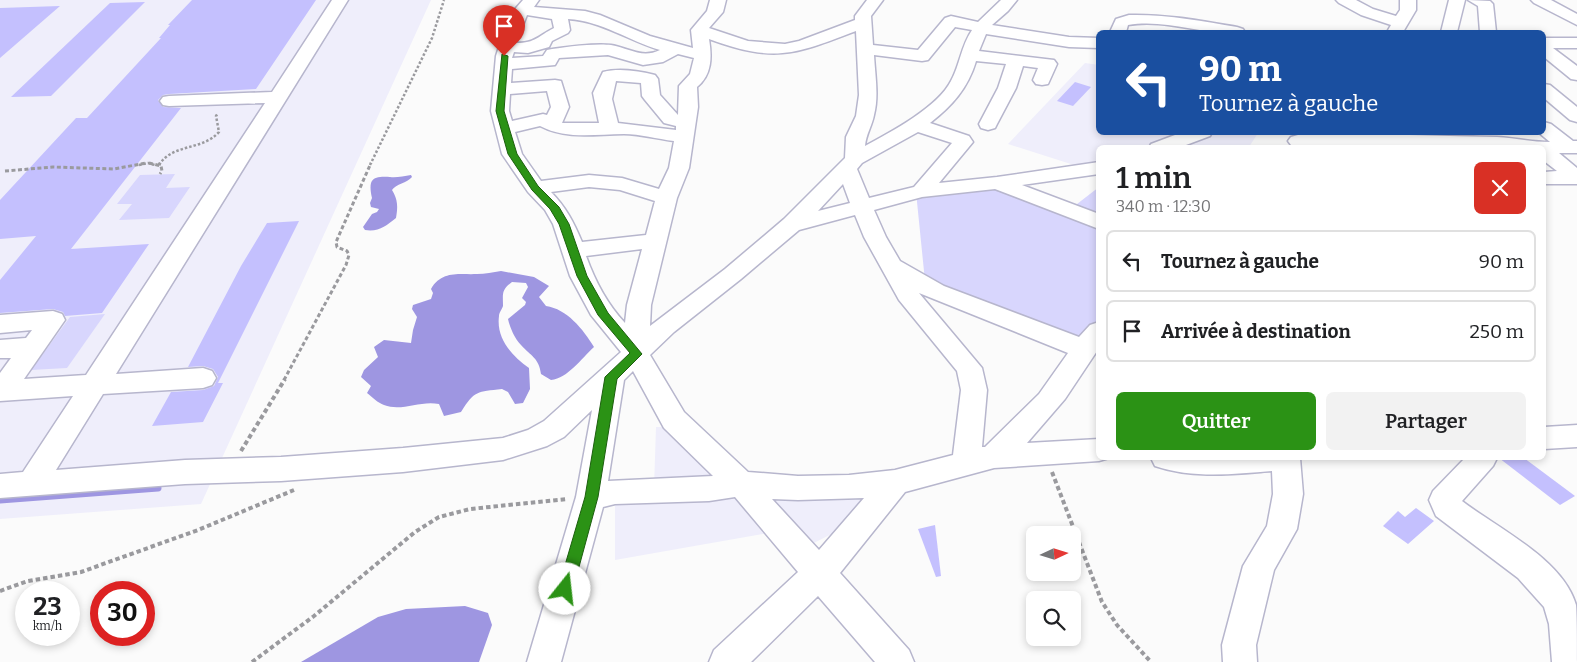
<!DOCTYPE html>
<html lang="fr">
<head>
<meta charset="utf-8">
<style>
	body { margin:0; font-family:Bitter,serif; background:#f2f2f2; color:#202124; height:100vh; display:flex; flex-direction:column; font-size:19px; white-space:nowrap }
	* { box-sizing:border-box; margin:0 }
	p { font-size:16px; color:#757577 }
	.icon { flex:none; width:28px; height:28px; fill:none; stroke:currentColor; stroke-width:2; stroke-linecap:round; stroke-linejoin:round }
	.map { position:relative; flex:1; overflow:hidden }
	.sheet { position:absolute; left:1096px; top:145px; width:450px; height:315px; display:flex; flex-direction:column; background:#fff; border-radius:8px; box-shadow:0 2px 8px #0003 }
	.sheet>* { flex:none }
	.top-card { position:absolute; left:1096px; top:30px; width:450px; height:105px; border-radius:8px; box-shadow:0 2px 8px #0003; background:#1a4fa0; color:#fff; overflow:hidden }
	.needle { width:32px; rotate:86deg }
	.tools { position:absolute; left:1026px; top:526px; display:grid; gap:10px }
	.tools a { display:grid; place-items:center; width:55px; height:55px; border-radius:8px; background:#fff; box-shadow:0 2px 8px #0003; font-size:25px }
	.speed { position:absolute; left:15px; top:581px; display:flex; gap:10px; font-size:25px; font-weight:700; text-align:center }
	.speed>* { display:grid; place-content:center; width:65px; height:65px; border-radius:50%; background:#fff; box-shadow:0 2px 8px #0003; line-height:1 }
	.speed small { font-size:12px; font-weight:400 }
	.speed .limit { border:8px solid #d22; background:#fff; color:#111 }
	.pin { position:absolute; display:grid; place-items:center; width:42px; height:42px; color:#fff; margin:-51px -21px; border-radius:50% 50% 50% 0; rotate:-45deg; box-shadow:0 0 5px #0007 }
	.pin .icon { rotate:45deg }
	.me { position:absolute; width:55px; margin:-28px; rotate:16deg; stroke-linejoin:round; filter:drop-shadow(0 0 4px #0008) }
	.turn { display:flex; align-items:center; gap:18px; height:105px; padding:0 20px; font-size:22px }
	.turn .icon { width:65px; height:65px; stroke-width:2.5 }
	.turn b { display:block; font-size:35px; line-height:42px }
	.round { display:grid; place-items:center; flex:none; width:52px; height:52px; border-radius:8px; background:#f2f2f2 }
	.head { display:flex; align-items:center; justify-content:space-between; height:85px; padding:0 20px }
	h1 { font-size:30px; font-weight:600; line-height:38px }
	.action { display:flex; gap:10px; margin-top:auto; padding:10px 20px }
	.action a { flex:1; height:58px; border-radius:8px; background:#2b9215; color:#fff; font-size:20px; font-weight:600; line-height:58px; text-align:center }
	.action a+a { background:#f2f2f2; color:#202124 }
	ul { padding:0; list-style:none }
	li { display:flex; align-items:center; gap:15px; height:62px; margin:0 10px 8px; padding:0 10px; border:2px solid #e0e0e0; border-radius:8px }
	li div { flex:1 }
	li b { display:block; font-size:19px }
	li em { font-style:normal }
	.map>svg:first-child { display:block }
	.built { fill:#efeefb }
	.green { fill:#d8d6fd }
	.water { fill:#9e96e1 }
	.lines { fill:none; stroke-linecap:round; stroke-linejoin:round }
	.stream { stroke:#9e96e1; stroke-width:7 }
	.building { fill:#c4c0fe }
	.minor-casing { stroke:#b7b6cd; stroke-width:3 }
	.path-far2 { stroke:#9a9a9e; stroke-width:2.5; stroke-dasharray:2.5 2; stroke-linecap:butt }
	.path-far1 { stroke:#9a9a9e; stroke-width:3; stroke-dasharray:4 2.5; stroke-linecap:butt }
	.path { stroke:#9a9a9e; stroke-width:4; stroke-dasharray:4.5 3; stroke-linecap:butt }
	.minor { fill:#fff; fill-rule:evenodd }
	.route { fill:#2b9215; stroke:#1c5f0e }
</style>
</head>
<body>
<div class="map">
<svg width="1577" height="662" viewBox="0 0 1577 662">
	<rect width="100%" height="100%" fill="#fbfbfb"/>
	<g class="built">
		<path d="M0 0H431L201 504 0 519Z"/>
		<path d="M1085 63 1099 65V132L1258 133 1249 147 1099 148V173L1008 144Z"/>
		<path d="M656 427H681L736 481 852 482 867 516 798 551 780 531 615 560V492L654 488Z"/>
	</g>
	<g class="green">
		<path d="M175 174 166 188 190 187 169 218 119 220 132 204H117L140 175Z"/>
		<path d="M974 182 1068 211 1099 187V324L1081 345 925 281 916 192Z"/>
		<path d="M105 314 67 368 31 370 70 317Z"/>
	</g>
	<g class="water">
		<path d="M411 175 412 177C407 183 396 184 392 190 398 200 398 207 396 218 386 226 379 232 365 230L363 227 372 214 377 212 379 209 371 207 370 203 372 198C368 179 372 176 390 177 396 178 404 176 411 175Z"/>
		<path d="M501 271 534 277 549 286 539 297 546 306C567 309 583 329 594 347 581 359 568 378 551 380L541 374C539 358 531 356 521 345 515 339 510 328 508 319L525 305 526 302 522 298 528 287 526 283 512 282C501 290 503 294 503 306 502 309 499 313 499 316 496 339 512 356 529 368L530 389 523 403 515 404 508 392 502 389C477 392 475 390 461 412L444 416 439 404C420 400 402 412 384 405 378 403 372 397 367 393L371 386 361 377 364 370 378 357 374 347 384 340 411 343 413 330 417 317 412 309 413 305 431 299 433 293 431 289C442 270 460 275 477 274 485 274 493 272 501 271Z"/>
		<path d="M465 606 488 613 492 625 479 662H301L378 617 406 609Z"/>
	</g>
	<g class="lines">
		<path class="stream" d="M0 500 158 488"/>
	</g>
	<g class="building">
		<path d="M192 0H316L256 89 169 94 163 95 158 100 163 107 181 108 71 249 149 244 102 313 65 316 63 312 53 309 0 313V280L36 236 0 239V200L76 118H87L161 38H159L170 25H168Z"/>
		<path d="M145 2 51 96 11 97 110 3Z"/>
		<path d="M60 6 0 58V8Z"/>
		<path d="M1075 82 1091 87 1073 106 1057 101Z"/>
		<path d="M299 221 218 383H223L203 422 152 426 171 392 203 390 214 386 218 377 213 369 203 366 188 367 241 266 267 223Z"/>
		<path d="M1499 458H1524L1575 496 1560 505Z"/>
		<path d="M1416 508 1434 521 1408 544 1383 526 1398 511 1405 517Z"/>
		<path d="M935 525 941 576 936 577 918 529Z"/>
	</g>
	<g class="lines">
		<g class="minor-casing">
			<g id="minor">
				<path d="M332 0H348L116 374 203 368 212 371 216 378 212 385 203 388 103 394 56 470 185 460 281 457 403 448 503 438 528 430 544 421 621 352 591 315 570 276 553 224 545 210 528 192 502 154 491 111 496 56 509 16 523 0H539L534 7 585 11 600 15 650 36 693 48 691 30 707 11 710 0H726L723 12 709 28 748 41 785 44 799 41 855 20V16L867 0H883L871 16 873 45 918 50 945 18 951 16 978 22 1001 0H1017L1008 11 992 25 1069 37 1099 38V48L1069 47 986 34 979 51 1054 60 1057 64 1048 84 1042 85 1036 84 1033 80 1038 68 1023 66 1016 88 997 124 995 128 988 130 981 128 979 124 998 88 1006 64 976 61C968 88 952 106 930 123L969 136 973 142 939 183 997 177 1099 162V174L1022 185 1099 214V229L995 189 922 197 874 210 886 237 900 261 944 286 1079 337 1090 325 1099 322V348L1065 399 1027 443 1099 439V458H1109L1099 461 994 468 905 492 840 573 909 650 914 662H875L818 596 751 662H709L714 650 798 572 735 497 709 501 615 504 603 507 561 662H527L576 497 592 410 564 437 547 446 503 460 403 472 281 481 185 484 0 498V474L23 472 73 396 0 401V373L11 358H0V340L26 338 32 330 0 333V315L53 311 62 314 65 320 24 379 86 375 265 103 169 106 163 105 160 101 163 97 169 96 272 92ZM527 15 552 19 554 28C538 36 536 43 516 43ZM568 19C602 21 629 41 660 50 642 59 629 48 611 45 596 43 562 47 547 50L543 56 512 58 514 52 528 53 549 47 552 41 568 33 570 30ZM955 27 972 30C961 46 960 65 951 81 938 107 891 132 865 146 866 134 872 126 874 115 879 96 875 75 874 55L922 61 928 60ZM856 31 859 95 856 116 846 137 845 158 784 219 725 269 650 326 651 305 677 198 689 168 698 107 697 87C712 75 712 57 709 39 775 63 793 55 856 31ZM678 54 694 58 690 74 679 86 678 115 660 95 658 79 655 75C639 71 619 68 603 72L593 93 599 123H562L569 107 561 81 555 80 511 83 512 69 555 65 559 58 608 55 643 65 663 62ZM616 81 641 83 642 96 645 100 664 123 676 126V130L618 123 612 99ZM547 91 551 107 547 115 543 114 512 121 509 111 510 94ZM540 126C567 140 595 134 624 134 640 134 657 139 674 141L669 168 659 189 622 178 589 175 541 181 522 154 515 132ZM918 132 952 143 914 187 869 198 857 169 862 163ZM843 184 850 203 818 211ZM589 187 620 190 655 201 646 235 582 242C574 223 566 207 551 192ZM855 215 864 237 899 300 957 371 961 390 953 455 895 470 849 475 798 476 748 472 684 412 650 355 674 332 741 279 799 230ZM642 249 627 305 625 323C607 304 595 281 586 256ZM919 293 1068 353 1039 394 985 447H982L987 390 982 368ZM633 371 664 428 713 476 608 481 624 380ZM864 498 819 550 772 499 798 500Z"/>
				<path d="M1336 0H1356L1373 9 1396 16 1400 10V0H1416V10L1403 32H1387L1391 25 1361 15 1339 3Z"/>
				<path d="M1449 0H1465L1457 32H1441Z"/>
				<path d="M1468 0 1490 1 1493 4 1496 32H1480L1478 6Z"/>
				<path d="M1531 0H1551L1577 14V25L1534 3Z"/>
				<path d="M1129 15C1165 14 1202 21 1237 27L1243 29 1245 32C1207 37 1167 18 1128 25L1126 32H1110L1116 19Z"/>
				<path d="M1544 38H1577V48H1553L1577 66V80L1571 79 1544 57Z"/>
				<path d="M1544 84 1550 85 1577 107V122L1570 120 1544 98Z"/>
				<path d="M1544 122 1551 124 1573 141H1577V153H1559L1577 168V184H1544V172L1557 171 1544 161V148C1462 148 1380 145 1298 147L1291 145 1288 141 1291 137 1298 135C1364 133 1430 136 1497 137 1514 138 1532 142 1550 142L1538 132H1544Z"/>
				<path d="M1183 132H1212L1210 136 1178 148H1149L1151 144Z"/>
				<path d="M1577 425V447L1544 449V427Z"/>
				<path d="M1151 458H1300L1303 494 1297 529 1274 570 1256 645 1257 662H1223L1222 645 1243 566 1267 526 1273 494 1272 471C1233 474 1193 479 1155 466Z"/>
				<path d="M1465 458H1497L1493 466 1462 501C1497 528 1563 559 1576 605 1577 617 1577 648 1577 662H1552L1549 624 1544 607 1518 578 1436 516 1429 500 1433 491Z"/>
			</g>
		</g>
		<g class="path-far2">
			<path d="M139 165 148 163 155 165"/>
			<path d="M159 165C173 143 202 151 219 132L216 116 218 113"/>
			<path d="M370 165 432 38 444 0"/>
		</g>
		<g class="path-far1">
			<path d="M149 163 161 166 162 171 160 174"/>
			<path d="M159 165 160 163"/>
			<path d="M5 171 53 167 114 169 146 163"/>
			<path d="M284 380 346 265 349 255 347 251 337 247 336 242 371 163"/>
		</g>
		<g class="path">
			<path d="M241 451 285 379"/>
			<path d="M1052 472 1102 602 1117 625 1151 662"/>
			<path d="M0 591 28 581 81 572 198 530 294 490"/>
			<path d="M252 662 314 616 415 532 439 517 470 509 567 499"/>
		</g>
		<use href="#minor" class="minor"/>
	</g>
	<path class="route" d="M502 54 508 56 504 111 517 154 538 186 559 207 569 224 587 276 608 313 642 354 617 379 598 497 573 589 570 594 565 596 560 594 558 589 585 497 605 377 630 353 598 315 577 276 559 224 550 209 532 190 508 154 496 111Z"/>
</svg>
<div class="tools">
<a><svg class="needle" viewBox="-14 -14 28 28"><path d="M0-13l5 13h-10z" fill="#e53935"/><path d="M0 13l5-13h-10z" fill="#757577"/></svg></a>
<a><svg class="icon" aria-label="search" viewBox="0 0 24 24"><circle cx="10" cy="10" r="6"/><path d="M15 15l6 6"/></svg></a>
</div>
<div class="speed"><div>23<small>km/h</small></div><div class="limit">30</div></div>
<div class="pin" style="left:504px;top:56px;background:#d93025"><svg class="icon" aria-label="arrive" viewBox="0 0 24 24"><path d="M6 21V4h12l-3 4 3 4H6"/></svg></div>
<svg class="me" style="left:565px;top:589px" viewBox="-20 -20 40 40"><circle r="19" fill="#fff"/><path d="M0-13L10 11 0 6-10 11z" fill="#2b9215"/></svg>
<div class="top-card">
<div class="turn"><svg class="icon" aria-label="left" viewBox="0 0 24 24"><path d="M17 20v-9H6M10 6l-5 5 5 5"/></svg><div><b>90 m</b>Tournez à gauche</div></div>
</div>
<section class="sheet">
<div class="head"><div><h1>1 min</h1><p>340 m · 12:30</p></div><a class="round" style="background:#d93025;color:#fff"><svg class="icon" aria-label="close" viewBox="0 0 24 24"><path d="M6 6l12 12M18 6L6 18"/></svg></a></div>
<ul>
<li><svg class="icon" aria-label="left" viewBox="0 0 24 24"><path d="M17 20v-9H6M10 6l-5 5 5 5"/></svg><div><b>Tournez à gauche</b></div><em>90 m</em></li>
<li><svg class="icon" aria-label="arrive" viewBox="0 0 24 24"><path d="M6 21V4h12l-3 4 3 4H6"/></svg><div><b>Arrivée à destination</b></div><em>250 m</em></li>
</ul>
<div class="action"><a>Quitter</a><a>Partager</a></div>
</section>
</div>
</body>
</html>
